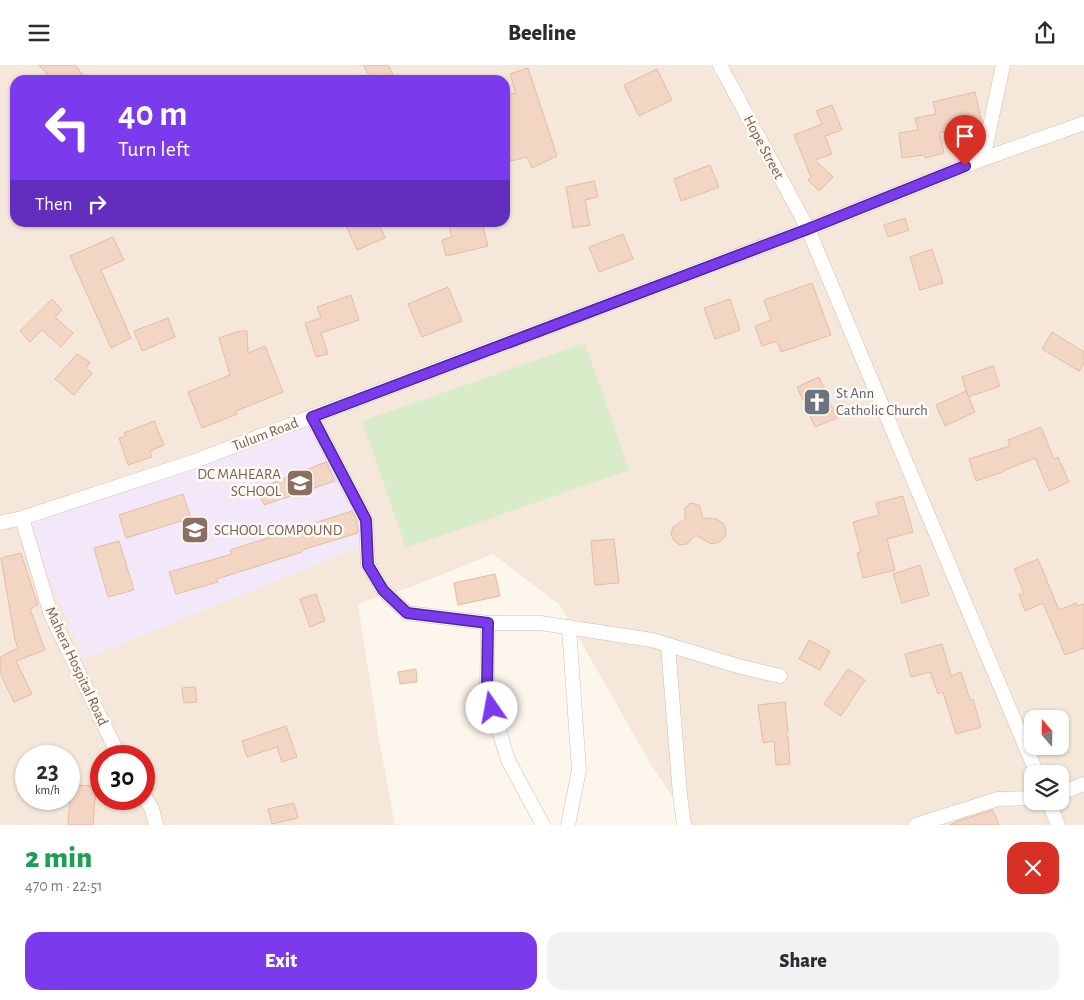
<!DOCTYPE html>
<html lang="en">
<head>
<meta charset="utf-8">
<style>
	body { margin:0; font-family:"Alegreya Sans",sans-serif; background:#f2f2f3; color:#2b2b33; height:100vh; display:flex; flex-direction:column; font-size:19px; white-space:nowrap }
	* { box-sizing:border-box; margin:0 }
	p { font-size:16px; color:#7c7c81 }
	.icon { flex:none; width:28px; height:28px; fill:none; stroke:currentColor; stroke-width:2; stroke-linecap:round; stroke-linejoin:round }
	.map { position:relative; height:760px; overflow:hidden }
	.side { display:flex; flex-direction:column; background:#fff; flex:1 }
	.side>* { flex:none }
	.hud { position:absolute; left:10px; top:10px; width:500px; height:152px; border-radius:15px; box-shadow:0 1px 4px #0004; background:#7c3aed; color:#fff; overflow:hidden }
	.needle { width:32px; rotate:340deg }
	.controls { position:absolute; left:1024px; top:645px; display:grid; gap:10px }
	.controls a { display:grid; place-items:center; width:45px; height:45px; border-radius:10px; background:#fff; box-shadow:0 1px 4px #0004; font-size:25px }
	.speed { position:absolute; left:15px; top:680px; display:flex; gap:10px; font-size:25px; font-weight:700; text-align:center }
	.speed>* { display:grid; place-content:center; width:65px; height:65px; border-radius:50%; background:#fff; box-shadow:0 1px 4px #0004; line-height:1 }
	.speed small { font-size:12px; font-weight:400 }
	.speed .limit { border:8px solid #d22; background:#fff; color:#111 }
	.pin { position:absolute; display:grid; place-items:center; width:42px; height:42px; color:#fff; margin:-51px -21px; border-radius:50% 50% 50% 0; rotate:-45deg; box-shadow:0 0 5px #0007 }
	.pin .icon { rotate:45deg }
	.me { position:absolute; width:55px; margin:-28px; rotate:348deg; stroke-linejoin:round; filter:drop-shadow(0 0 4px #0008) }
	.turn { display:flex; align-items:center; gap:18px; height:105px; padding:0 25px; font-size:22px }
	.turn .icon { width:65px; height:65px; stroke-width:2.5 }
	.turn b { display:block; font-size:35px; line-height:42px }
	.then { display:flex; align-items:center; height:48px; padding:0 25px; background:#0003; gap:10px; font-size:19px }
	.round { display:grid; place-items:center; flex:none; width:52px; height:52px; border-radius:15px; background:#f2f2f3 }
	.overview { display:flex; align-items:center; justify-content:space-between; height:85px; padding:0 25px }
	h1 { font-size:30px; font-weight:800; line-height:38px; color:#1e9e55 }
	.primary-button { display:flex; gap:10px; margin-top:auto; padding:10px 25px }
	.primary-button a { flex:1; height:58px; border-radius:15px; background:#7c3aed; color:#fff; font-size:20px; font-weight:800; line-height:58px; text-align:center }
	.primary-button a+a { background:#f2f2f3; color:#2b2b33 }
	header { display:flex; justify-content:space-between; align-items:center; height:65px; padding:0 25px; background:#fff; font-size:22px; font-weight:800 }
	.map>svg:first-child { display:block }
	.residential { fill:#f5e8da; fill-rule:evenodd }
	.education { fill:#f3e8fa }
	.green { fill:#d8ecc9 }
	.building { fill:#f3d5c3; stroke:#e6bba3 }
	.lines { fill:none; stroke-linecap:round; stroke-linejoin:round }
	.minor-casing { stroke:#d1beb0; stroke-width:15 }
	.minor { stroke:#fff; stroke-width:14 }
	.route-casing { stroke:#51269a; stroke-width:12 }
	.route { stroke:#7c3aed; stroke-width:9 }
	.labels { text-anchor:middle; stroke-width:5; stroke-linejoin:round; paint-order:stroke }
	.street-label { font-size:15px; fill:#7a5c4d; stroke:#fffaf3 }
	.worship-label { font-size:15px; fill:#5b616d; stroke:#fffaf3; text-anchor:start }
	.education-label { font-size:15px; fill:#785e54; stroke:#fffaf3; text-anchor:end }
</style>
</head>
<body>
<header><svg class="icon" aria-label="menu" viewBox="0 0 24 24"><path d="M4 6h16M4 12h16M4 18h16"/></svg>Beeline<svg class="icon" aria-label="share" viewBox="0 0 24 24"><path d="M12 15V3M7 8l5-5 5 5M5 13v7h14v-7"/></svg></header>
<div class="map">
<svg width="1084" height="760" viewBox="0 0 1084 760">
	<rect width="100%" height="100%" fill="#fdf6ec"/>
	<path class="residential" d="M0 0H1084V760H692L651 700 560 540 493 489 411 522 358 539 380 680 395 760H0ZM15 15H505V158H15ZM1032 654H1060V681H1032ZM26 691H69V734H26ZM101 691H144V734H101ZM1032 709H1060V736H1032Z"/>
	<path class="education" d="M314 356 369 478 84 594 22 453Z"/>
	<path class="green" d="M585 278 629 405 406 483 362 356Z"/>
	<g class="building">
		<path d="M39 0H75L87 15H52Z"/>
		<path d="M363 0H388L396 15H372Z"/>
		<path d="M528 3 557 91 532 103 527 92 511 96 505 74V27L516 29 510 9Z"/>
		<path d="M657 4 672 35 639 51 624 20Z"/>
		<path d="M975 27 982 58 939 68 944 88 925 93 924 90 902 93 899 68 918 65 915 53 936 49 933 37Z"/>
		<path d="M832 40 842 65 825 71 832 89 815 95 833 112 819 126 808 115 811 112 794 70 822 59 816 46Z"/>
		<path d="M710 100 719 122 681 136 674 114Z"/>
		<path d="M594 116 598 132 585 135 590 160 573 163 566 122Z"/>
		<path d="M905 153 909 165 888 172 884 160Z"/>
		<path d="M345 158H379L385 173 357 185Z"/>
		<path d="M448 158H482L488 181 446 191 442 175 452 172Z"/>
		<path d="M623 169 633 194 599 207 589 182Z"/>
		<path d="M113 172 124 195 101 205 131 273 111 283 70 191Z"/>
		<path d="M932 184 943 218 920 225 910 192Z"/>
		<path d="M812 218 831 270 781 287 777 276 762 281 755 261 771 255 764 235Z"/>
		<path d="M448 222 462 256 422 272 408 239Z"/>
		<path d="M351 230 359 255 321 268 328 289 316 292 305 258 321 253 317 242Z"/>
		<path d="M52 234 62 245 55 252 73 268 61 282 42 265 30 277 20 266Z"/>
		<path d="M730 234 740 265 715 274 704 243Z"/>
		<path d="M168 253 175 272 142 286 134 266Z"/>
		<path d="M240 266H247L248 288 265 281 283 327 236 346 237 349 202 363 188 327 230 310 219 273Z"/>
		<path d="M1052 267 1084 287V298L1079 306 1042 284Z"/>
		<path d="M77 289 90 297 86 303 92 308 74 330 55 314Z"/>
		<path d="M993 301 1000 321 968 332 962 312Z"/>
		<path d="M819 312 837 353 815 362 797 322Z"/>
		<path d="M966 326 975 347 945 361 936 340Z"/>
		<path d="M154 356 164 380 150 386 152 392 128 400 119 373 126 371 124 368Z"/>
		<path d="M1041 362 1054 394 1058 392 1069 417 1049 426 1035 393 1003 406V407L976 416 969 394 1010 381 1008 375Z"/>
		<path d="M326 397 335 416 264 440 257 424Z"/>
		<path d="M183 429 191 453 126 473 119 450Z"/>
		<path d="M903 431 913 467 887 474 895 505 863 513 857 488 861 487 853 457 879 450 876 438Z"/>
		<path d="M691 438 699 440 703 453 716 454 723 458 725 462 726 470 721 476 713 479 709 478 696 470 687 479 680 480 674 476 671 469 673 462 685 454V443Z"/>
		<path d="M352 446 357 457 358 468 302 485V487L217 514 218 517 176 529 169 507 232 489 230 485Z"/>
		<path d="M614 474 619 518 595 520 591 476Z"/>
		<path d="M119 476 134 525 108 532 94 483Z"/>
		<path d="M21 488 38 540 30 544 45 585 16 596 32 629 14 637 0 608V592L18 583 15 575 1 493Z"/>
		<path d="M1038 494 1059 545 1076 538 1078 541 1084 539V583L1065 590 1043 538 1025 546 1019 530 1024 528 1014 504Z"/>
		<path d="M920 500 929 530 902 538 893 509Z"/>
		<path d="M495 509 500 531 458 540 454 518Z"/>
		<path d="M316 529 325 556 310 562 300 534Z"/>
		<path d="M809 575 830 586 820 605 799 594Z"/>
		<path d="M942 579 951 611 961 607 970 635 973 634 981 662 956 669 943 627 938 629 930 607 911 612 905 589Z"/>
		<path d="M416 604 417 617 400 619 398 607Z"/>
		<path d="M848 604 865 615 841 651 824 639Z"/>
		<path d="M195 622 197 637 184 638 182 623Z"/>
		<path d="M785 637 788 666 786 670 788 672 790 699 776 700 774 676 763 678 758 640Z"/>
		<path d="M286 661 297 692 282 697 277 682 247 692 242 676Z"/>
		<path d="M71 720 96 721 93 760H68Z"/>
		<path d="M294 738 298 753 272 759 268 744Z"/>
		<path d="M993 745 999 760H950L958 756Z"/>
	</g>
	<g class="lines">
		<g class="minor-casing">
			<g id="minor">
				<path d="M720 0 808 164 1037 709"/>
				<path d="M983 94 1003 0"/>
				<path d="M312 352 366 455 368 499 383 525 407 548 488 558 487 626 508 695 543 760"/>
				<path d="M22 453 51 550 119 691"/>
				<path d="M0 458 22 453 192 397 808 164 983 94 1084 58"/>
				<path d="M488 558H540L652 575 738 601 780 611"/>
				<path d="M668 580 680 730 684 760"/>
				<path d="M1060 728 1084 719"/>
				<path d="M144 731 152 744 156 760"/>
				<path d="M1048 736 1058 760"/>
				<path d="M568 760 579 705 569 562"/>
				<path d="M916 760 998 734 1032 733"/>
			</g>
		</g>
		<use href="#minor" class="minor"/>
	</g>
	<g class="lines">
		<g class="route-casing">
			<path id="route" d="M492 643 487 626 488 558 407 548 383 525 368 500 366 455 312 352 808 164 965 101"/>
		</g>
		<use href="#route" class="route"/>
	</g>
	<defs>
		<g id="church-square" transform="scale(1.4375)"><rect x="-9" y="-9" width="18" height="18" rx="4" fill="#6b7280" stroke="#fffaf3"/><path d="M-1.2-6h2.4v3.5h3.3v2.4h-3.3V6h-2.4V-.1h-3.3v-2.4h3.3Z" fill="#fff"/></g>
		<g id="school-square" transform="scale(1.4375)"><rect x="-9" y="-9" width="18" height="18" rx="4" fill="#8d6e63" stroke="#fffaf3"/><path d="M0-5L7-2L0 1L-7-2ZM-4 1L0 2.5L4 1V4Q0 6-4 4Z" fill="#fff"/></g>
	</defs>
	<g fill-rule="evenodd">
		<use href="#church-square" x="817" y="337"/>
		<use href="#school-square" x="300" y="418"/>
		<use href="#school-square" x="195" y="465"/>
	</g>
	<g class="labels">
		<g class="street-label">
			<text transform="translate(764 82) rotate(62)" y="5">Hope Street</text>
			<text transform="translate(265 369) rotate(-21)" y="5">Tulum Road</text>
			<text transform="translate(77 601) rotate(65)" y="5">Mahera Hospital Road</text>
		</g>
		<g class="worship-label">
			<text x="836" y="333">St Ann<tspan x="836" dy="17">Catholic Church</tspan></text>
		</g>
		<g class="education-label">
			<text x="281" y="414">DC MAHEARA<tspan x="281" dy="17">SCHOOL</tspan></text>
			<text x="214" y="470" text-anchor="start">SCHOOL COMPOUND</text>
		</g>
	</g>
</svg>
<div class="controls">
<a><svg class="needle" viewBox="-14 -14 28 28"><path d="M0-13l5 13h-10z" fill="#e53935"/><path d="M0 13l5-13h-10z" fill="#7c7c81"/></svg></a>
<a><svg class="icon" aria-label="layers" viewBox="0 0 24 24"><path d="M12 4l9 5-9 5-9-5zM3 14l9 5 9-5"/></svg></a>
</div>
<div class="speed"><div>23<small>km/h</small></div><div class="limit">30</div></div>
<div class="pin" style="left:965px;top:101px;background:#d93025"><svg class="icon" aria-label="arrive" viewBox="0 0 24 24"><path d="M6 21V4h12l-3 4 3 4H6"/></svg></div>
<svg class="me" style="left:492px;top:643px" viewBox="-20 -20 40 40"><circle r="19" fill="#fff"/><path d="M0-13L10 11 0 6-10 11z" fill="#7c3aed"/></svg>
<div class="hud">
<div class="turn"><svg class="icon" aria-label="left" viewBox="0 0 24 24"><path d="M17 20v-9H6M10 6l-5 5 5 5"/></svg><div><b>40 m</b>Turn left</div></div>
<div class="then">Then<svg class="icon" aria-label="right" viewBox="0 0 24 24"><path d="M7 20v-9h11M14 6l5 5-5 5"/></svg></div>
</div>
</div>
<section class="side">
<div class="overview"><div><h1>2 min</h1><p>470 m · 22:51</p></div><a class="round" style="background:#d93025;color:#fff"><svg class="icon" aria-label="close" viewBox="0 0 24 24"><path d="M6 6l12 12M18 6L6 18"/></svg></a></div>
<div class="primary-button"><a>Exit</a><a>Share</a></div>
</section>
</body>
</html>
